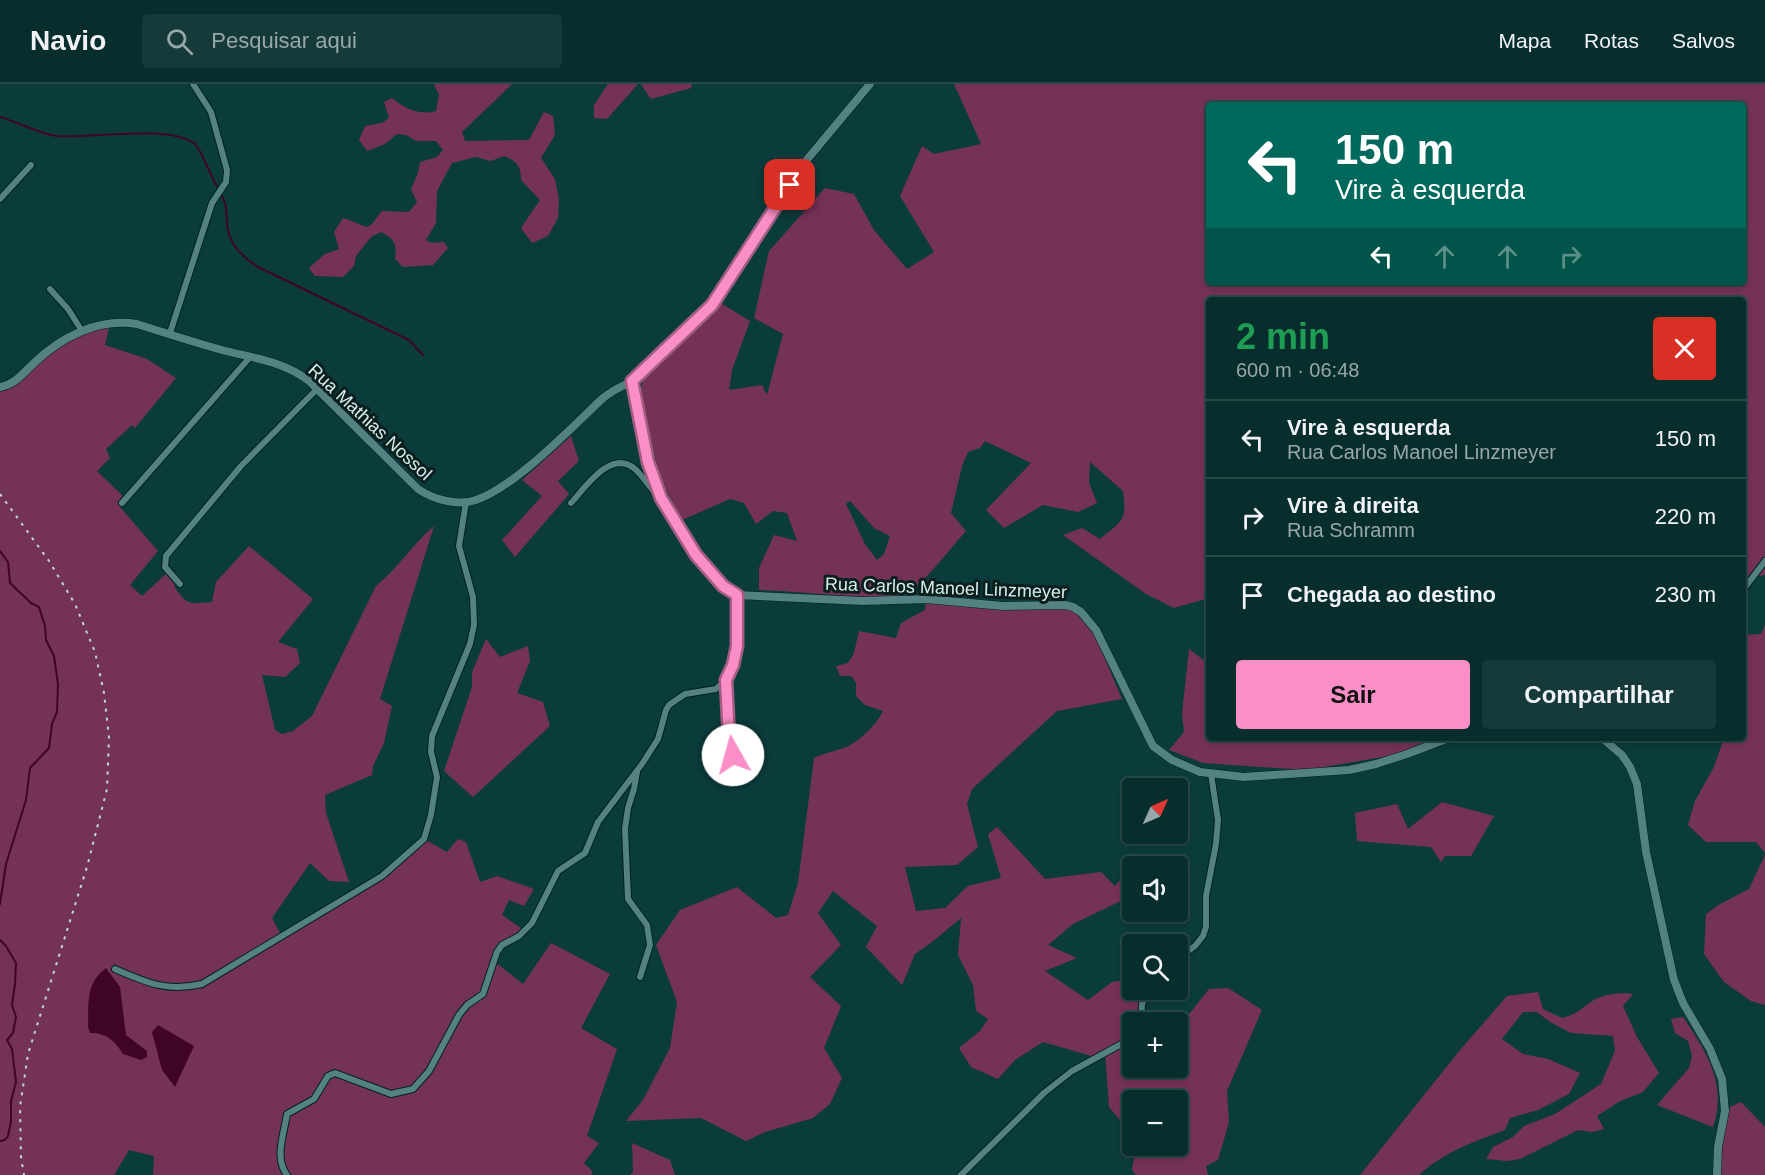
<!DOCTYPE html>
<html lang="pt">
<head>
<meta charset="utf-8">
<style>
	body { margin:0; font-family:Helvetica,sans-serif; background:#163939; color:#f1f3f6; height:100vh; display:flex; flex-direction:column; font-size:22px; white-space:nowrap }
	* { box-sizing:border-box; margin:0 }
	p { font-size:20px; color:#98a8aa }
	.icon { flex:none; width:33px; height:33px; fill:none; stroke:currentColor; stroke-width:2; stroke-linecap:round; stroke-linejoin:round }
	.map { position:relative; flex:1; overflow:hidden }
	.sheet { position:absolute; left:1206px; top:213px; width:540px; height:444px; display:flex; flex-direction:column; background:#082d2d; border-radius:6px; box-shadow:0 3px 9px #0003,0 0 0 2px #294949 }
	.sheet>* { flex:none }
	.banner { position:absolute; left:1206px; top:18px; width:540px; height:183px; border-radius:6px; box-shadow:0 3px 9px #0003,0 0 0 2px #294949; background:#00695c; color:#fff; overflow:hidden }
	.needle { width:39px; rotate:45deg }
	.controls { position:absolute; left:1122px; top:694px; display:grid; gap:12px }
	.controls a { display:grid; place-items:center; width:66px; height:66px; border-radius:6px; background:#082d2d; box-shadow:0 3px 9px #0003,0 0 0 2px #294949; font-size:30px }
	.pin { position:absolute; display:grid; place-items:center; width:51px; height:51px; color:#fff; margin:-26px; border-radius:12px; box-shadow:0 3px 9px #0006 }
	.me { position:absolute; width:66px; margin:-33px; rotate:353deg; stroke-linejoin:round; filter:drop-shadow(0 0 4px #0008) }
	.turn { display:flex; align-items:center; gap:21px; height:126px; padding:0 30px; font-size:27px }
	.turn .icon { width:78px; height:78px; stroke-width:2.5 }
	.turn b { display:block; font-size:42px; line-height:51px }
	.lanes { display:flex; align-items:center; height:57px; padding:0 30px; background:#0003; justify-content:center; gap:30px; direction:ltr }
	.lanes .off { opacity:.35 }
	.round { display:grid; place-items:center; flex:none; width:63px; height:63px; border-radius:6px; background:#163939 }
	.overview { display:flex; align-items:center; justify-content:space-between; height:102px; padding:0 30px }
	h1 { font-size:36px; font-weight:700; line-height:45px; color:#1e9e55 }
	.primary-button { display:flex; gap:12px; margin-top:auto; padding:12px 30px }
	.primary-button a { flex:1; height:69px; border-radius:6px; background:#fa8fc7; color:#111; font-size:24px; font-weight:700; line-height:69px; text-align:center }
	.primary-button a+a { background:#163939; color:#f1f3f6 }
	ul { padding:0; list-style:none }
	li { display:flex; align-items:center; gap:18px; height:78px; padding:0 30px; border-top:2px solid #294949 }
	li div { flex:1 }
	li b { display:block; font-size:22px }
	li em { font-style:normal }
	header { display:flex; align-items:center; gap:36px; box-sizing:border-box; height:84px; padding:0 30px; background:#082d2d; border-bottom:2px solid #294949 }
	header strong { font-size:28px }
	nav { display:flex; gap:33px; margin-inline-start:auto; font-size:21px }
	.search { width:420px; height:54px; background:#163939; display:flex; align-items:center; gap:15px; box-sizing:border-box; padding:0 21px; border-radius:6px; color:#98a8aa; font-size:22px }
	.map>svg:first-child { display:block }
	.green { fill:#753257; fill-rule:evenodd }
	.water { fill:#400429 }
	.lines { fill:none; stroke-linecap:round; stroke-linejoin:round }
	.stream { stroke:#400429; stroke-width:2 }
	.minor-casing { stroke:#002121; stroke-width:8 }
	.tertiary-casing { stroke:#002121; stroke-width:9 }
	.minor { stroke:#548181; stroke-width:6 }
	.tertiary { stroke:#548181; stroke-width:8 }
	.rail { stroke:#bdd8d7; stroke-width:2; stroke-dasharray:3 6; stroke-linecap:butt }
	.route-casing { stroke:#a25d81; stroke-width:15 }
	.route { stroke:#fa8fc7; stroke-width:10 }
	.labels { text-anchor:middle; stroke-width:6; stroke-linejoin:round; paint-order:stroke }
	.street-label { font-size:18px; fill:#d6eeed; stroke:#0c1f1f }
</style>
</head>
<body>
<header>
<strong>Navio</strong>
<div class="search"><svg class="icon" aria-label="search" viewBox="0 0 24 24"><circle cx="10" cy="10" r="6"/><path d="M15 15l6 6"/></svg>Pesquisar aqui</div>
<nav><a>Mapa</a><a>Rotas</a><a>Salvos</a></nav>
</header>
<div class="map">
<svg width="1765" height="1091" viewBox="0 0 1765 1091">
	<rect width="100%" height="100%" fill="#0b3c3c"/>
	<g class="green">
		<path d="M434 0H512L462 48 465 57 529 56 544 28 553 32 555 51 541 74 555 95 559 116 558 134 548 152 532 159 521 144 540 116 521 96C521 82 517 77 504 72L491 77 476 73 452 79 437 107 436 139 426 156 432 159 444 158 448 164 433 181 403 183 395 175C397 160 395 155 381 148L371 153 356 172 354 182 343 193 315 192 309 184 325 170 339 165 334 148 343 134C352 136 358 141 367 143L372 140 382 127 409 128 417 118 411 105 418 89 420 78 437 73 443 66 436 57H416L406 51 397 50 385 60 367 67 359 56 365 42 382 39 389 34 384 18 392 14C404 24 419 32 436 27L439 11Z"/>
		<path d="M608 0H638L607 35 594 34V21Z"/>
		<path d="M641 0H692L691 4 651 15Z"/>
		<path d="M954 0H1765V491L1752 493 1743 506V216H1209V514L1174 524 1146 510 1063 451 1082 444 1100 455C1123 436 1127 437 1123 407L1090 378 1089 399 1097 419 1078 428 1043 421 1004 444 986 426 1031 379 985 357 980 364 968 368 962 382 951 429 966 447C947 468 925 500 901 513 894 517 778 506 759 506V484L774 451 797 457 787 429 773 427 756 440 744 419 730 415 682 436 660 394 640 310 643 295 719 218 750 237 732 286 729 306 762 301 767 311 783 250 754 234 769 167 825 104 854 110 874 146 907 185 934 168 900 112 922 62 934 70 981 60ZM1209 21H1743V198H1209ZM850 417 874 444 890 452 884 470 877 476 865 460 846 420Z"/>
		<path d="M99 244H109L105 261 147 275 176 294 135 344 132 341 106 365 110 374 97 387 126 415 120 423 158 467 130 501 142 512 168 488 178 498 174 502C187 522 190 520 212 518L216 498 249 462 313 515 278 558 297 565 300 579 285 593 262 591 275 646 282 650 293 647 312 632 376 502C398 484 412 461 434 442L380 615 392 622 384 659 373 682 372 691 325 711 326 729 349 798 329 797 310 779 272 834 282 853 382 792 424 755 447 768 458 755 466 758 480 798 497 792 534 805 524 822 509 816 502 831 525 847 502 861 495 878 523 900 551 859 610 890 581 944 617 965 587 1052 599 1059 584 1079 593 1088 591 1091H153L154 1072 129 1066 114 1091H0V306L68 256Z"/>
		<path d="M571 352 579 377 558 397 569 410 515 473 502 456 542 412 522 396Z"/>
		<path d="M926 517 1017 526 1065 523 1079 529 1093 547 1122 615 1057 627 972 705 967 720 978 763 957 781 905 783 916 827 945 824 968 802 1001 794 988 750 997 743 1045 795 1101 788 1115 802 1128 787 1132 786V801L1127 814 1073 840 1048 861 1077 874 1045 887 1088 916 1112 898 1132 895V906H1149L1141 939H1132V984H1178V944L1209 905 1228 904 1262 926 1227 1007 1229 1038 1218 1076 1206 1082 1208 1091H1136L1132 1086 1136 1062H1178V1017H1132V1050L1109 1023 1105 968 1095 973 1043 958 1015 976 998 995 971 983 959 964 980 947 988 935 976 927 973 901 958 871 961 834 932 858 915 870 902 901 866 863 877 842 833 807 818 829 841 861 810 893 841 922 824 964 842 994 830 1020 813 1034 765 1048 746 1057 701 1034 626 1037 643 1016 670 964 677 918 656 861 680 826 737 803 776 834 788 831 798 799 814 674C824 669 836 667 846 663 859 658 878 639 883 627L865 621 856 612V599L851 592H840L836 582 848 579 854 569 859 547 896 554 901 539 925 526Z"/>
		<path d="M1765 541V769L1756 758H1706L1688 741 1695 717 1714 683 1724 654H1743V551L1761 550Z"/>
		<path d="M486 555 500 573 528 562 530 577 517 609 543 618 550 642 473 713 444 687 472 603V588Z"/>
		<path d="M1189 565 1209 580V654H1440L1400 670 1307 686 1203 679 1169 666 1184 648 1182 630Z"/>
		<path d="M1442 718 1494 732 1471 772H1445L1441 778 1431 763 1357 757 1355 729 1397 720 1408 745Z"/>
		<path d="M1765 771V921L1751 917 1724 898 1704 870 1706 830 1720 820 1749 805Z"/>
		<path d="M1538 908 1543 925 1562 934C1577 930 1580 926 1591 918 1601 910 1622 908 1633 910L1623 922 1637 953 1659 989 1643 1008 1620 1017 1597 1032 1604 1045 1592 1048 1578 1046 1520 1075 1507 1077 1486 1075 1493 1063 1513 1053 1524 1042 1555 1030 1601 1000 1615 967 1613 952 1571 949 1550 938 1537 928H1523L1502 955 1523 970 1548 975 1580 989 1569 1010 1538 1026 1510 1034 1505 1046C1473 1058 1444 1068 1419 1091H1360L1460 966 1507 912Z"/>
		<path d="M1683 933C1706 967 1728 1001 1713 1043L1657 1021 1689 984 1692 972 1688 957 1675 949 1671 935Z"/>
		<path d="M1741 1018 1765 1043V1091H1719L1721 1064 1730 1023Z"/>
		<path d="M632 1059 670 1076 675 1091H630L633 1088Z"/>
	</g>
	<g class="water">
		<path d="M106 884 120 903 126 951 147 967V973L141 976 123 970C115 957 107 949 90 949L88 943C89 919 85 900 106 884Z"/>
		<path d="M158 941 194 962 175 1003 162 986 152 948Z"/>
	</g>
	<g class="lines">
		<g class="stream">
			<path d="M0 33C17 38 40 50 57 52 91 55 167 40 194 59 201 64 210 92 218 104"/>
			<path d="M221 110C227 120 226 127 227 139 228 159 240 170 256 182L409 256 423 271"/>
			<path d="M0 467 8 478 10 499 31 519 39 523 45 542 46 556 54 572 58 600 57 628 52 640 49 664 30 684 26 716 6 780 0 820"/>
			<path d="M0 856 6 862 16 879 15 900 12 921 16 933 13 949 7 956 12 965 16 998 11 1017V1038L8 1052 5 1056 0 1057"/>
		</g>
		<g class="minor-casing">
			<g id="minor">
				<path d="M0 115 31 81"/>
				<path d="M50 205 68 225 82 247"/>
				<path d="M170 249 212 119 226 98 227 86 211 28 193 0"/>
				<path d="M122 419 251 272"/>
				<path d="M571 419C585 404 611 364 635 385 644 393 650 405 660 413"/>
				<path d="M180 500 165 483 166 472 241 382 317 305"/>
				<path d="M1743 506 1765 477"/>
				<path d="M726 596C728 619 725 678 745 692"/>
				<path d="M637 688 634 705 628 724 625 745 628 815 647 841 650 861 640 893"/>
				<path d="M1178 874 1195 862 1203 852 1206 843V812L1216 760 1218 736 1211 690"/>
				<path d="M115 885C147 899 167 908 202 900L382 792 424 755 431 731 437 693 431 668 432 652 470 560 474 541 473 513 459 462 466 418"/>
				<path d="M1141 939 1142 920 1149 906"/>
				<path d="M287 1091C274 1074 284 1050 287 1030L314 1015 328 992 335 989 391 1010 413 1005 429 987 459 931 467 921 483 910 497 868 502 861 519 852 532 839 558 787 585 769 598 738 642 680 658 655 666 626 669 621 685 610 716 605 726 596 733 581 737 562V511"/>
				<path d="M961 1091 1044 1009 1072 987 1125 958 1132 951"/>
			</g>
		</g>
		<g class="tertiary-casing">
			<g id="tertiary">
				<path d="M632 297 648 378 661 414 696 471 723 502 737 511 863 517 926 515 1003 522 1065 521 1073 523 1081 528 1096 546 1153 662 1172 676 1200 688 1244 693 1349 686 1376 680 1407 670 1449 654"/>
				<path d="M0 303C16 300 23 289 34 279 61 253 98 234 137 240 165 249 193 258 222 266 252 274 284 277 309 297L418 405C434 416 458 422 476 416 515 403 572 343 603 314L613 307 632 297 712 221 805 78 870 0"/>
				<path d="M1602 654 1622 671 1630 683 1637 700 1646 768 1674 896 1683 919 1710 965 1722 995 1725 1027 1718 1063 1717 1091"/>
			</g>
		</g>
		<use href="#minor" class="minor"/>
		<use href="#tertiary" class="tertiary"/>
		<path class="rail" d="M0 410 49 477 75 520 95 568 104 609 109 654 107 705 87 783 28 970 20 1023 21 1073 24 1091"/>
	</g>
	<g class="lines">
		<g class="route-casing">
			<path id="route" d="M733 671 729 654 726 596 733 581 737 562V511L723 502 696 471 661 414 648 378 632 297 712 221 790 101"/>
		</g>
		<use href="#route" class="route"/>
	</g>
	<g class="labels">
		<g class="street-label">
			<text transform="translate(370 338) rotate(43)" y="6">Rua Mathias Nossol</text>
			<text transform="translate(946 504) rotate(2)" y="6">Rua Carlos Manoel Linzmeyer</text>
		</g>
	</g>
</svg>
<div class="controls">
<a><svg class="needle" viewBox="-14 -14 28 28"><path d="M0-13l5 13h-10z" fill="#e53935"/><path d="M0 13l5-13h-10z" fill="#98a8aa"/></svg></a>
<a><svg class="icon" aria-label="sound" viewBox="0 0 24 24"><path d="M4 9h4l5-4v14l-5-4H4zM17 9q2 3 0 6"/></svg></a>
<a><svg class="icon" aria-label="search" viewBox="0 0 24 24"><circle cx="10" cy="10" r="6"/><path d="M15 15l6 6"/></svg></a>
<a>+</a>
<a>−</a>
</div>
<div class="pin" style="left:790px;top:101px;background:#d93025"><svg class="icon" aria-label="arrive" viewBox="0 0 24 24"><path d="M6 21V4h12l-3 4 3 4H6"/></svg></div>
<svg class="me" style="left:733px;top:671px" viewBox="-20 -20 40 40"><circle r="19" fill="#fff"/><path d="M0-13L10 11 0 6-10 11z" fill="#fa8fc7"/></svg>
<div class="banner">
<div class="turn"><svg class="icon" aria-label="left" viewBox="0 0 24 24"><path d="M17 20v-9H6M10 6l-5 5 5 5"/></svg><div><b>150 m</b>Vire à esquerda</div></div>
<div class="lanes"><svg class="icon" aria-label="left" viewBox="0 0 24 24"><path d="M17 20v-9H6M10 6l-5 5 5 5"/></svg><svg class="icon off" aria-label="ahead" viewBox="0 0 24 24"><path d="M12 20V5M6 11l6-6 6 6"/></svg><svg class="icon off" aria-label="ahead" viewBox="0 0 24 24"><path d="M12 20V5M6 11l6-6 6 6"/></svg><svg class="icon off" aria-label="right" viewBox="0 0 24 24"><path d="M7 20v-9h11M14 6l5 5-5 5"/></svg></div>
</div>
<section class="sheet">
<div class="overview"><div><h1>2 min</h1><p>600 m · 06:48</p></div><a class="round" style="background:#d93025;color:#fff"><svg class="icon" aria-label="close" viewBox="0 0 24 24"><path d="M6 6l12 12M18 6L6 18"/></svg></a></div>
<ul>
<li><svg class="icon" aria-label="left" viewBox="0 0 24 24"><path d="M17 20v-9H6M10 6l-5 5 5 5"/></svg><div><b>Vire à esquerda</b><p>Rua Carlos Manoel Linzmeyer</p></div><em>150 m</em></li>
<li><svg class="icon" aria-label="right" viewBox="0 0 24 24"><path d="M7 20v-9h11M14 6l5 5-5 5"/></svg><div><b>Vire à direita</b><p>Rua Schramm</p></div><em>220 m</em></li>
<li><svg class="icon" aria-label="arrive" viewBox="0 0 24 24"><path d="M6 21V4h12l-3 4 3 4H6"/></svg><div><b>Chegada ao destino</b></div><em>230 m</em></li>
</ul>
<div class="primary-button"><a>Sair</a><a>Compartilhar</a></div>
</section>
</div>
</body>
</html>
